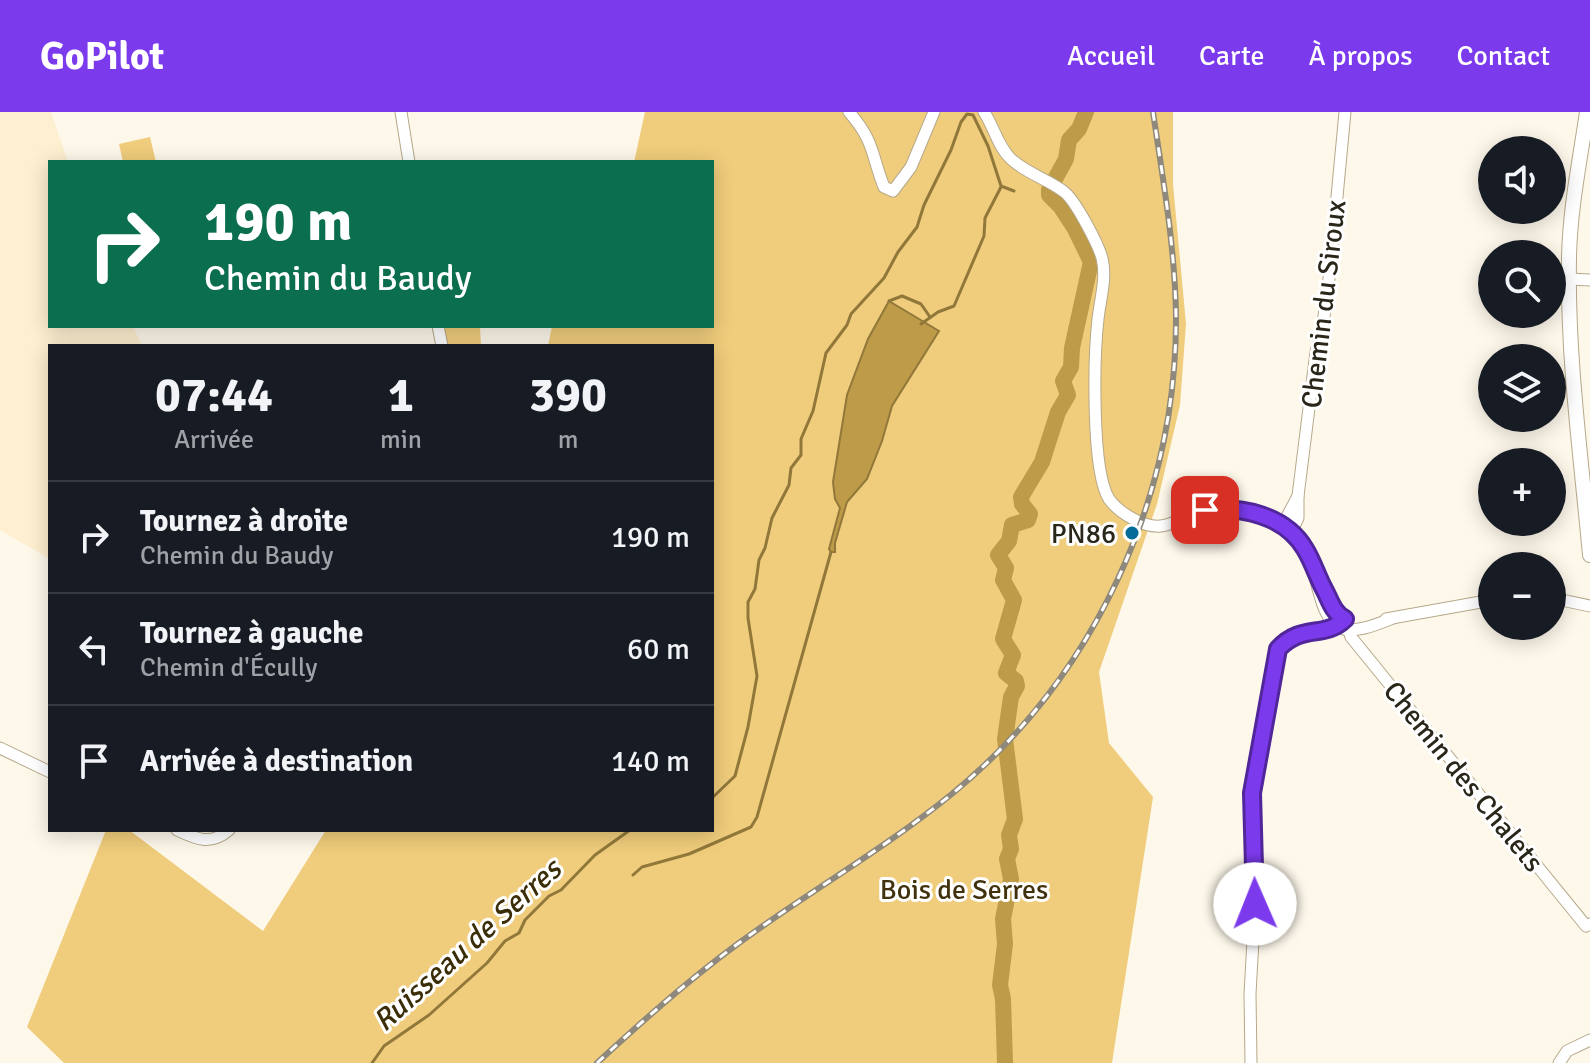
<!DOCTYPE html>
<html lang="fr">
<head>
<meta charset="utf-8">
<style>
	body { margin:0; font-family:Signika,sans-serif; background:#242831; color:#f1f3f6; height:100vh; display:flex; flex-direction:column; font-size:30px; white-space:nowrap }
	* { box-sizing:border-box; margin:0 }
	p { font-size:26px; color:#9ea1a6 }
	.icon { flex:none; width:44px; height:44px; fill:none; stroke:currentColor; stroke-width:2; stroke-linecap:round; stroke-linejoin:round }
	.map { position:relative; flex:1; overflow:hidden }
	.panel { position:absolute; left:48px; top:232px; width:666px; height:488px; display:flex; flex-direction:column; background:#171b24; border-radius:0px; box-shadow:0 4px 20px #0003 }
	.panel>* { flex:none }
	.guide { position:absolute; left:48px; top:48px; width:666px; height:168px; border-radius:0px; box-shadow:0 4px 20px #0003; background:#0b6e4f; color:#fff; overflow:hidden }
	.fabs { position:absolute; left:1478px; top:24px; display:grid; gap:16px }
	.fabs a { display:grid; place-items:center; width:88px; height:88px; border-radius:50%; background:#171b24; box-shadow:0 4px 20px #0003; font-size:40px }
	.pin { position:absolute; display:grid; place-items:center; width:68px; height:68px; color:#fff; margin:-34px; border-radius:16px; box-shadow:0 4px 12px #0006 }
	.me { position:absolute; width:88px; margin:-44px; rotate:359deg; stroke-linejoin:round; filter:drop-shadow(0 0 6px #0008) }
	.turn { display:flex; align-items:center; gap:28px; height:168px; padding:0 24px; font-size:36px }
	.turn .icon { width:104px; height:104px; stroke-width:2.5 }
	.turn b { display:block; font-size:56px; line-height:68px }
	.eta { display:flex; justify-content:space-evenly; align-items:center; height:136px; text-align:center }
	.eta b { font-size:48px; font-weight:800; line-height:56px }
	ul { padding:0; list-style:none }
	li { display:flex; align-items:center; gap:24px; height:112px; padding:0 24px; border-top:2px solid #363941 }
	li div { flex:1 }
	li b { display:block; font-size:30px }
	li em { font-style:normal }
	header { display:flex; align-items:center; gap:48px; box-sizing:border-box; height:112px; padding:0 40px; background:#7c3aed; color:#fff }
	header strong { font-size:38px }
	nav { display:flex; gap:44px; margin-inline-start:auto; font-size:28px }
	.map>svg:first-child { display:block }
	.built { fill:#fdefcf }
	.green { fill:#f0cd7c; fill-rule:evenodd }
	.water { fill:#bd9b48; stroke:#91783a; stroke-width:2 }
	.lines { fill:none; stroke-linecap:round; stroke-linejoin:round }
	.stream { stroke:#91783a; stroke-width:3 }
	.river { stroke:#bd9b48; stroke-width:16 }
	.minor-casing { stroke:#b6a88a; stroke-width:13 }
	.major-casing { stroke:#b6a88a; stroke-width:16 }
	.minor { stroke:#fff; stroke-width:11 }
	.major { stroke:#fff; stroke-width:14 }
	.rail-casing { stroke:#8e897c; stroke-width:6 }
	.rail { stroke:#fff; stroke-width:3; stroke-dasharray:9; stroke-linecap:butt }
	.route-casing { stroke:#51269a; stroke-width:20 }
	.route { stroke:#7c3aed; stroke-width:14 }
	.poi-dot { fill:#056c9a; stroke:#fff; stroke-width:3 }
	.labels { text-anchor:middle; stroke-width:6; stroke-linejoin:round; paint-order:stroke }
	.street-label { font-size:28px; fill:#2b261a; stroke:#fff }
	.poi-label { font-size:28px; fill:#2b261a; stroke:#fff; text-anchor:end }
	.park-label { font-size:28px; fill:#41320d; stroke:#fff }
	.water-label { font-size:30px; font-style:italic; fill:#3b2d07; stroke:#fff }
</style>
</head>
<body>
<header>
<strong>GoPilot</strong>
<nav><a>Accueil</a><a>Carte</a><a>À propos</a><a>Contact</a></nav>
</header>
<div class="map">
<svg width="1590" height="951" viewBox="0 0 1590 951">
	<rect width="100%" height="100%" fill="#fef8eb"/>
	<path class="built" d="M0 0H51L68 50H50V214H133L142 234H50V447L0 418Z"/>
	<g class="green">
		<path d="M645 0H1173V72L1186 212 1180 293 1157 392 1099 560 1109 631 1153 685 1112 951H64L27 915 106 718H129L263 819 326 718H712V234H548L552 214H712V50H634ZM890 189 939 219 892 294 885 321 865 369 847 390 835 431V439L832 440 829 437 840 396 835 387 833 370 847 283 868 227Z"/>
		<path d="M150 25 156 50H123L119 32Z"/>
		<path d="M444 214H480L481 234H448Z"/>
	</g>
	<path class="water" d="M889 189 939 219 892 294 882 329 867 367 847 390 835 431V440H831L829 437 840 396 835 387 833 370 847 283 868 227Z"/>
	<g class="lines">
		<g class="stream">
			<path d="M889 189 902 184 921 192 930 205"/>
			<path d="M921 212 938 200 954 194 984 124 985 106 1001 75"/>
			<path d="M712 686 735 664 748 615 757 564 748 506V490L755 477 759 448 765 436 772 406 789 373 791 356 801 343V327L813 299 826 241 847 213 851 202 884 166 898 140 917 115 924 93 951 38 961 10 967 2 973 3 988 34 1001 74 1014 79"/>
			<path d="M633 763 642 755 689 742 751 715 757 705 831 440"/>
			<path d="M372 951 384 934 429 903 487 851 505 829 519 821 525 808 549 784 561 778 595 743 630 718"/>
		</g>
		<path class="river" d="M1005 951 1003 887 1000 873 1005 832 1003 807 1011 767 1007 747 1011 737 1009 723 1015 707 1005 627 1011 585 1017 574 1016 569 1006 561 1013 543 1003 527 1014 488 1003 468 1006 456 998 443 1009 429 1012 413 1028 408 1030 402 1022 392 1021 385 1042 350 1058 300 1068 283 1063 269 1071 255 1072 236 1091 150 1075 117 1060 94 1049 83V78L1066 47 1069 28 1079 17 1086 0"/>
		<g class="minor-casing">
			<g id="minor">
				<path d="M401 0 409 50"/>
				<path d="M849 0C875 30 871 42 884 75L893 79 911 55 934 0"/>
				<path d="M984 0C994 15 998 35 1011 47 1026 61 1047 67 1063 79 1075 87 1098 132 1102 146 1107 166 1100 188 1098 207 1094 243 1091 358 1109 387 1119 401 1144 416 1161 414 1177 412 1191 400 1207 397 1230 393 1251 398 1271 408 1284 415 1296 422 1304 434 1317 454 1318 507 1340 516 1355 522 1378 512 1393 506"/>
				<path d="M1569 167 1590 168"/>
				<path d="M438 214 442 234"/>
				<path d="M1298 384 1316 240 1322 219 1330 159 1345 0"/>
				<path d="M1282 414 1298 384V406L1291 420"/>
				<path d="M1552 486 1590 494"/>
				<path d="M1386 507 1492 488"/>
				<path d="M0 636 50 660"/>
				<path d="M177 718C196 727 211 734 229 718"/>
				<path d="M1251 951 1250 882 1255 792 1252 681 1278 537C1302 511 1325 527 1345 507L1351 525 1586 814 1590 812"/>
				<path d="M1559 951 1567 939 1590 928"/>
			</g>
		</g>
		<g class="major-casing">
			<path id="major" d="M1587 0C1580 48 1570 96 1569 145 1567 244 1581 344 1590 443"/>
		</g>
		<use href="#minor" class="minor"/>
		<use href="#major" class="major"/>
		<g class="rail-casing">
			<path id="rail" d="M597 951C649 903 702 856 760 816 824 771 892 731 953 681 1094 565 1177 386 1176 204 1175 135 1163 68 1153 0"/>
		</g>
		<use href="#rail" class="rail"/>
	</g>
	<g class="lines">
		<g class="route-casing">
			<path id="route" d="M1205 398C1241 394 1285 403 1305 437 1313 450 1317 464 1324 477 1330 488 1333 501 1345 507 1325 527 1302 511 1278 537L1252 681 1255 792"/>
		</g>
		<use href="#route" class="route"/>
	</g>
	<circle class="poi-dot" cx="1132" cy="421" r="8"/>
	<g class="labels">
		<g class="street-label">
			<text transform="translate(1323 192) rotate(-83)" y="10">Chemin du Siroux</text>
			<text transform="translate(1464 664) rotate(51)" y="10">Chemin des Chalets</text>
		</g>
		<g class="poi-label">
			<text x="1116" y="431">PN86</text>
		</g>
		<g class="park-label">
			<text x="964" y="787">Bois de Serres</text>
		</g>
		<g class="water-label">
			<text transform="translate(467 833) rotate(-42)" y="10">Ruisseau de Serres</text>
		</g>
	</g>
</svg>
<div class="fabs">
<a><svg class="icon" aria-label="sound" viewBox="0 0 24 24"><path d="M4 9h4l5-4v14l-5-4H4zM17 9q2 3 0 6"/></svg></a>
<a><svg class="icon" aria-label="search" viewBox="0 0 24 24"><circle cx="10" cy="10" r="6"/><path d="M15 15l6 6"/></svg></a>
<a><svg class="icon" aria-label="layers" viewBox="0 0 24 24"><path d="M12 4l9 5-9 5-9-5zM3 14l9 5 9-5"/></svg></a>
<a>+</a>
<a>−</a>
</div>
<div class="pin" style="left:1205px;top:398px;background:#d93025"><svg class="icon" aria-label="arrive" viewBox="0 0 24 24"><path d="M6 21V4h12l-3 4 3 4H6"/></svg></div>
<svg class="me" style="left:1255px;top:792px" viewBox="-20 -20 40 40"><circle r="19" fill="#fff"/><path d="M0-13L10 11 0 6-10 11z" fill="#7c3aed"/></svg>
<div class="guide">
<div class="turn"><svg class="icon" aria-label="right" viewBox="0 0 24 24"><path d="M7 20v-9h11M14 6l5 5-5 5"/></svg><div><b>190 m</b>Chemin du Baudy</div></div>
</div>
<section class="panel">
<div class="eta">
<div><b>07:44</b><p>Arrivée</p></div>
<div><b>1</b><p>min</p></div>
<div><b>390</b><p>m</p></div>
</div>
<ul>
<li><svg class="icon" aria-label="right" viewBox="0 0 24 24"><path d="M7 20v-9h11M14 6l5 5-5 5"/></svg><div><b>Tournez à droite</b><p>Chemin du Baudy</p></div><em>190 m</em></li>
<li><svg class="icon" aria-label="left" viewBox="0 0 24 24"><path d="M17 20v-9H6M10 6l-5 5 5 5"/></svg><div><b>Tournez à gauche</b><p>Chemin d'Écully</p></div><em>60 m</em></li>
<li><svg class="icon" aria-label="arrive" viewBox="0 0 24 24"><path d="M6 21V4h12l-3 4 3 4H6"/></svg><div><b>Arrivée à destination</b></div><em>140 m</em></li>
</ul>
</section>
</div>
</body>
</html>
